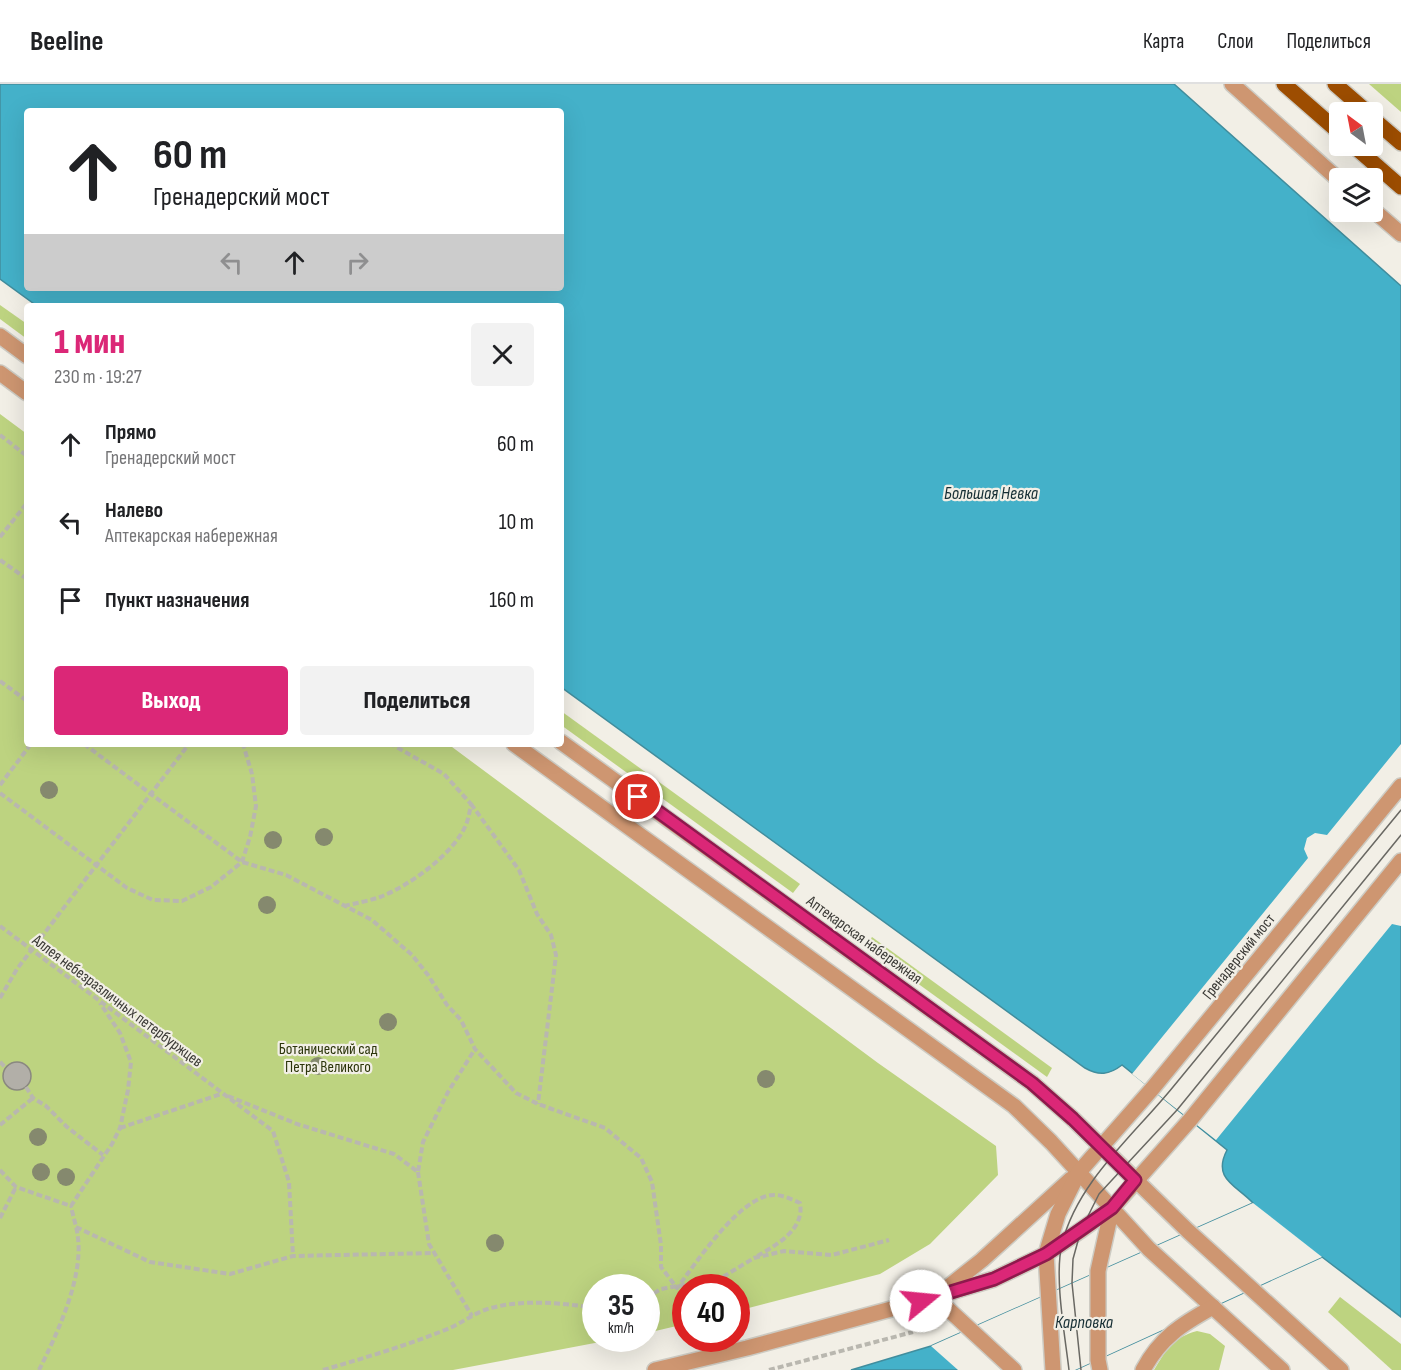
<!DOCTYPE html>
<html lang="ru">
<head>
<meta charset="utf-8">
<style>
	body { margin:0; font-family:"Sofia Sans Condensed",sans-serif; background:#f2f2f2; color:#202124; height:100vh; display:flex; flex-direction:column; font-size:22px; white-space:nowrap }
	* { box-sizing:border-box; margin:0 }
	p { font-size:20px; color:#757577 }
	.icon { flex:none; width:33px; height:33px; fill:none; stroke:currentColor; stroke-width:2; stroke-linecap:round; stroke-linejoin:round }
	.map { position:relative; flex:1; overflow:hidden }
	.panel { position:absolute; left:24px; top:219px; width:540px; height:444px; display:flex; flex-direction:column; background:#fff; border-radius:6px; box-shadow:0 6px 24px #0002 }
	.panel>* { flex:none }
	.top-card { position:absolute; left:24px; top:24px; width:540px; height:183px; border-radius:6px; box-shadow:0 6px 24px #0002; background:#fff; color:#202124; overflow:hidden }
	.needle { width:39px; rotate:328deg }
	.tools { position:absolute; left:1329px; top:18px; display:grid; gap:12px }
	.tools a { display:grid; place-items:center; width:54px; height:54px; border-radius:6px; background:#fff; box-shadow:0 6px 24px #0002; font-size:30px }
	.speed { position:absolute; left:582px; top:1190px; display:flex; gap:12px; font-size:30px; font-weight:700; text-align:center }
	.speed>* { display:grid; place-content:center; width:78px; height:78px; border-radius:50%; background:#fff; box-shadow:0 6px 24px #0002; line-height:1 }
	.speed small { font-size:15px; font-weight:400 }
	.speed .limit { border:9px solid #d22; background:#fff; color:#111 }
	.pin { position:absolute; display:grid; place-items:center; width:51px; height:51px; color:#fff; margin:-26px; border:3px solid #fff; border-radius:50%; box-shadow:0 2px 6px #0007 }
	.me { position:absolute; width:66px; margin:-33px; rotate:73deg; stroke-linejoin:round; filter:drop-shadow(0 0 4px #0008) }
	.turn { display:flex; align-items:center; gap:21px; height:126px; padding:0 30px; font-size:27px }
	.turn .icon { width:78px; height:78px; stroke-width:2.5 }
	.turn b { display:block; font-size:42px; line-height:51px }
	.lanes { display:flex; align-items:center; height:57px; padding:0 30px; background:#0003; justify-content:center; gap:30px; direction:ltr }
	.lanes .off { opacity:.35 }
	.round { display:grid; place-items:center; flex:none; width:63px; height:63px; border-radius:6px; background:#f2f2f2 }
	.headline { display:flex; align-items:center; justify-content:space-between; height:102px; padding:0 30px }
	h1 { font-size:36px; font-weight:800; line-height:45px; color:#db2777 }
	.button { display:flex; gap:12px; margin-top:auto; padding:12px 30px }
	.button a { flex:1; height:69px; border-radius:6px; background:#db2777; color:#fff; font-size:24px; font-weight:800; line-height:69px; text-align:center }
	.button a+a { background:#f2f2f2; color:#202124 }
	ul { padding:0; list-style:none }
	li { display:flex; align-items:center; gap:18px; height:78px; padding:0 30px }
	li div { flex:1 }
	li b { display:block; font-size:22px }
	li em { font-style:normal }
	header { display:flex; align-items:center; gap:36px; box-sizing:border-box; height:84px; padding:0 30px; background:#fff; border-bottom:2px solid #e0e0e0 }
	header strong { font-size:28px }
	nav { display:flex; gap:33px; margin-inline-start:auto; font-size:21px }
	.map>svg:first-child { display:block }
	.green { fill:#bdd380 }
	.water { fill:#44b1c9; stroke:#418d9d; stroke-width:1.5; fill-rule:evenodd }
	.pier { fill:#f2efe6 }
	.building { fill:#b2afa8; stroke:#8a8880; stroke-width:1.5 }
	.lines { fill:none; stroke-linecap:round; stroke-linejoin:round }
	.tertiary-casing { stroke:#cdcbc3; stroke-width:18 }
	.primary-casing { stroke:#cdcbc3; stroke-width:18 }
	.path { stroke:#b9b7af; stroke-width:4; stroke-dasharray:6 3; stroke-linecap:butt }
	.tertiary { stroke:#ce9671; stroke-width:15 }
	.primary { stroke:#9d4d01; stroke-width:15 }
	.tram { stroke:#696863; stroke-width:1.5 }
	.tree { fill:#85896e }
	.route-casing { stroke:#8e194d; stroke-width:15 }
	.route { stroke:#db2777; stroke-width:10 }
	.labels { text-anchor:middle; stroke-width:4.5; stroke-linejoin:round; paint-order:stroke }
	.street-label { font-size:16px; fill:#3b3a36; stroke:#f2efe6 }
	.park-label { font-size:16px; fill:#2c350b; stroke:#f2efe6 }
	.water-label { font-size:18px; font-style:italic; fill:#162e34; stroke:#f2efe6 }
</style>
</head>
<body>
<header>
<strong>Beeline</strong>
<nav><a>Карта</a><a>Слои</a><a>Поделиться</a></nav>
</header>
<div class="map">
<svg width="1401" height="1286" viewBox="0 0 1401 1286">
	<rect width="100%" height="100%" fill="#f2efe6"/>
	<g class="green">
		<path d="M1369 0H1401V28Z"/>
		<path d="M0 221 27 240V255L0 235Z"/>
		<path d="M0 330 27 350V660H448L878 979 996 1062 998 1091 930 1160 880 1190 737 1227 736 1203H686L685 1240 647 1249 646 1203H596V1254H621L453 1286H0Z"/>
		<path d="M561 627 800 800 793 809 561 641Z"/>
		<path d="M872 853 1052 984 1047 993 866 862Z"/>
		<path d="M1340 1213 1401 1260V1286H1392L1328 1228Z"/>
		<path d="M1197 1247 1210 1250 1225 1262 1219 1286H1154C1167 1265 1172 1254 1197 1247Z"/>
	</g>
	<path class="water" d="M0 0H1174L1401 202V1233L1322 1173 1075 1286H851L931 1262 1253 1119C1236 1101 1212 1095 1227 1066L1122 981C1109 991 1099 992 1085 984L561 603V222H37L0 195ZM27 27H561V204H27Z"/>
	<g class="pier">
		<path d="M1401 660V842L1392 840 1216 1056 1132 990 1308 774 1304 765 1307 754 1315 749 1327 751Z"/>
		<path d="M1253 1119 1322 1173 1075 1286H958L931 1262Z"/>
	</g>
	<circle class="building" cx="17" cy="992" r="14"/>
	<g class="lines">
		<g class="tertiary-casing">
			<g id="tertiary">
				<path d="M1232 0 1340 97"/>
				<path d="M1372 125 1401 150"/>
				<path d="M0 252 27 272"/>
				<path d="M0 289 27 309"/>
				<path d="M561 658 1032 999 1073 1035 1188 1147 1341 1286"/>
				<path d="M514 660 1014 1022 1051 1058 1149 1165 1282 1286"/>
				<path d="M943 1207 982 1176 1071 1095"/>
				<path d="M935 1213 1014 1286"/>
				<path d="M655 1286 747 1264 906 1221 994 1195 1046 1170 1081 1146 1112 1124 1190 1036 1401 777"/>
				<path d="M1053 1286 1046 1170 1058 1130 1079 1088 1152 1005 1401 702"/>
				<path d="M1100 1286 1098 1276V1187L1112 1124"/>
				<path d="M1143 1286C1160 1254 1182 1240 1213 1223"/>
			</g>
		</g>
		<g class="primary-casing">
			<g id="primary">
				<path d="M1284 0 1340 49"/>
				<path d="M1335 0 1367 28"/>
				<path d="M1372 34 1401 59"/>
				<path d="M1354 62 1401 103"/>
			</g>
		</g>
		<g class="path">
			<path d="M0 351 27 372"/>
			<path d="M0 453 27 419"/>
			<path d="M0 476 27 495"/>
			<path d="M0 597 27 617"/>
			<path d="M84 660 242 778 286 791 372 836 412 871 428 891 447 921 461 936 475 965 516 1009 538 1020 605 1044 641 1074 652 1098 661 1161V1183L677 1204C697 1178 739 1113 773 1111 781 1110 793 1116 800 1119 805 1147 774 1162 754 1174"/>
			<path d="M0 701 31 660"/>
			<path d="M0 709 127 804 153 816 182 817 211 803 242 778 250 753 256 722 252 690 243 660"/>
			<path d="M471 720 519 786 537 830 551 851 556 871 538 1020"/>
			<path d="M344 822C356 819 369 817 380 813 409 802 456 769 467 738 469 732 470 726 471 720L444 690 391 660"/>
			<path d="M0 842 273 1047 289 1098 293 1172"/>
			<path d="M0 914 17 885 189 660"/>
			<path d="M0 978 6 984"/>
			<path d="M26 1003 33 1014 46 1022 67 1043 103 1071"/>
			<path d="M228 1012 297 1040 394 1070 418 1088 423 1058 448 1008 475 965"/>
			<path d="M0 1041 33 1014"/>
			<path d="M120 1044 221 1010"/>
			<path d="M0 1086 16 1103 71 1122 112 1060 120 1044 128 1006 131 978 120 949 100 919"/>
			<path d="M418 1088 429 1160 472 1232"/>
			<path d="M0 1134 16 1103"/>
			<path d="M76 1143 150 1178 230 1190 293 1172 435 1169"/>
			<path d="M646 1214 661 1205 721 1194 754 1174 784 1167 832 1171 889 1156"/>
			<path d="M39 1286C57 1250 83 1195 78 1154 77 1143 73 1133 71 1122"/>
			<path d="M323 1286C364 1274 405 1262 445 1246 461 1240 475 1228 491 1224 525 1215 561 1219 596 1224"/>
			<path d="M769 1286 913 1248"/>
		</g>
		<use href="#tertiary" class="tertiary"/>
		<use href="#primary" class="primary"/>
		<g class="tram">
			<path d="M1069 1286C1065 1251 1054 1193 1062 1160 1077 1098 1134 1051 1173 1003 1249 910 1325 818 1401 726"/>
			<path d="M1081 1286 1072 1199 1073 1175 1081 1146 1099 1110 1177 1026 1401 751"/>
		</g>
	</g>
	<g class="tree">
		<circle cx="49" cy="706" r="9"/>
		<circle cx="324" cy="753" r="9"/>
		<circle cx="273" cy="756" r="9"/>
		<circle cx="267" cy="821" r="9"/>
		<circle cx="388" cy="938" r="9"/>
		<circle cx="318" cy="982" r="9"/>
		<circle cx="766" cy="995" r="9"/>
		<circle cx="38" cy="1053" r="9"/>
		<circle cx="41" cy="1088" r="9"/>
		<circle cx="66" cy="1093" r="9"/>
		<circle cx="495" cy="1159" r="9"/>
	</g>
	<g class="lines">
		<g class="route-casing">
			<path id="route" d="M638 713 1032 999 1073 1035 1135 1096 1112 1124 1046 1170 994 1195 921 1217"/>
		</g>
		<use href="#route" class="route"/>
	</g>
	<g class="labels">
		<g class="street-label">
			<text transform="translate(865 855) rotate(36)" y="6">Аптекарская набережная</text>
			<text transform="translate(1238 872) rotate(-51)" y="6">Гренадерский мост</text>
			<text transform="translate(118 916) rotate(37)" y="6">Аллея небезразличных петербуржцев</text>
		</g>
		<g class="park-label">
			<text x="328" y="970">Ботанический сад<tspan x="328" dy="18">Петра Великого</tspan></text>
		</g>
		<g class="water-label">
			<text x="991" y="415">Большая Невка</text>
			<text x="1084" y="1244">Карповка</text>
		</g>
	</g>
</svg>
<div class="tools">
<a><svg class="needle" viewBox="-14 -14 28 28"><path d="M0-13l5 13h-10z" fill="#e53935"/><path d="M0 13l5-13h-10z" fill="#757577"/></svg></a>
<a><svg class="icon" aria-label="layers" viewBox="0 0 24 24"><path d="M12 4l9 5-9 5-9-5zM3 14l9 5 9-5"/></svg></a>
</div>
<div class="speed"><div>35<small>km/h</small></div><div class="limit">40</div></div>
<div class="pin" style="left:638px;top:713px;background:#d93025"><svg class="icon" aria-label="arrive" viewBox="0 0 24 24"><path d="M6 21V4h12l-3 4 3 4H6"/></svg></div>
<svg class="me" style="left:921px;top:1217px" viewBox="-20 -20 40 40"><circle r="19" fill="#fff"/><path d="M0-13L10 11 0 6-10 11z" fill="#db2777"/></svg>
<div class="top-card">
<div class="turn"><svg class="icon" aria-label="ahead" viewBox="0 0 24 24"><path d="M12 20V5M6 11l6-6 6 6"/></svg><div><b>60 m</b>Гренадерский мост</div></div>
<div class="lanes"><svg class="icon off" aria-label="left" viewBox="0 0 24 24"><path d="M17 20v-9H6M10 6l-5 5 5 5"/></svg><svg class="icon" aria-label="ahead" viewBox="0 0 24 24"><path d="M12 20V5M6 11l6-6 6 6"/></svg><svg class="icon off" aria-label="right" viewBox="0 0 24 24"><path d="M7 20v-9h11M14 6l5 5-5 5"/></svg></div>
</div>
<section class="panel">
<div class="headline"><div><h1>1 мин</h1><p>230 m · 19:27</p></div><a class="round"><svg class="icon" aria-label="close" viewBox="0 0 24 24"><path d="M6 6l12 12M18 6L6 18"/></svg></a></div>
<ul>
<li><svg class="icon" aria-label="ahead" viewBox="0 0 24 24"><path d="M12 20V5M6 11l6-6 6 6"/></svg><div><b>Прямо</b><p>Гренадерский мост</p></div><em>60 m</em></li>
<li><svg class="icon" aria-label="left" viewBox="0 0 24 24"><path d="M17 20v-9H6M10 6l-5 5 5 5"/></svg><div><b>Налево</b><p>Аптекарская набережная</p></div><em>10 m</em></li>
<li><svg class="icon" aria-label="arrive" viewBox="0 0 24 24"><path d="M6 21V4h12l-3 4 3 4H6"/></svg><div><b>Пункт назначения</b></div><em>160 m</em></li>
</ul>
<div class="button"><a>Выход</a><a>Поделиться</a></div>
</section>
</div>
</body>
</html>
